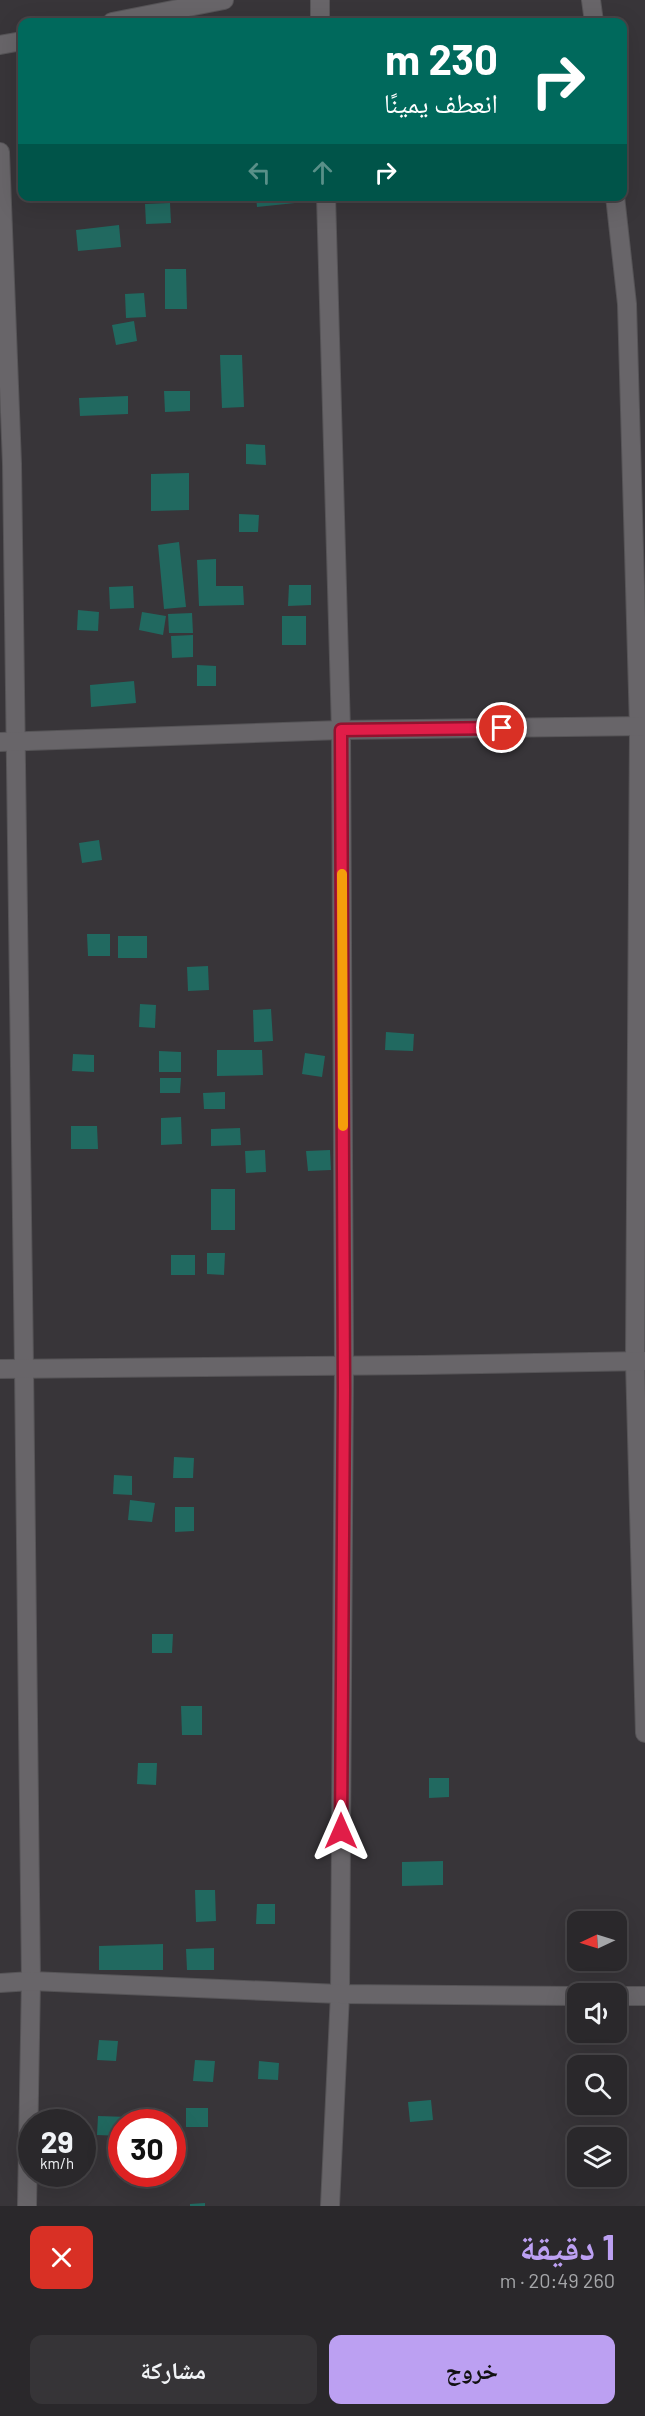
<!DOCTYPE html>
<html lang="ar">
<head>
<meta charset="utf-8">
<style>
	body { margin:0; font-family:Barlow,"Noto Naskh Arabic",sans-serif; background:#363437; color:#f1f3f6; direction:rtl; height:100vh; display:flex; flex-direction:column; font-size:22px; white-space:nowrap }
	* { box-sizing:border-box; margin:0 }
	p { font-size:20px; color:#a5a6a9 }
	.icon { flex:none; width:33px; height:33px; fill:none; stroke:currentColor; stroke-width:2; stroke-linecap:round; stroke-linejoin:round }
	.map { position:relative; height:2206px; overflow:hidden; direction:ltr }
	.details { display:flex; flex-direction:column; background:#2a282b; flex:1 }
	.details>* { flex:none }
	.banner { position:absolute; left:18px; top:18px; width:609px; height:183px; border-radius:12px; box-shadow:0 6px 24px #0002,0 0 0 2px #464447; direction:rtl; background:#00695c; color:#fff; overflow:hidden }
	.needle { width:39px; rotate:266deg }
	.fabs { position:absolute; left:567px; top:1911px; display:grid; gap:12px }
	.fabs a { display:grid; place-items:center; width:60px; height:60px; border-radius:12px; background:#2a282b; box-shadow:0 6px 24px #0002,0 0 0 2px #464447; font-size:30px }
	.speed { position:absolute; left:18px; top:2109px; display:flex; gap:12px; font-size:30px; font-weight:700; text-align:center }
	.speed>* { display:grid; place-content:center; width:78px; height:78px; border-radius:50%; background:#2a282b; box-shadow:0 6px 24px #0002,0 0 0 2px #464447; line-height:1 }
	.speed small { font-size:15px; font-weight:400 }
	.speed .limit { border:9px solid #d22; background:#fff; color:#111 }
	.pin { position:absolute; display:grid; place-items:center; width:51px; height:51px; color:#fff; margin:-26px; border:3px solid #fff; border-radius:50%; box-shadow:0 2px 6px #0007 }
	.me { position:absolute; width:66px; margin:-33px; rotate:0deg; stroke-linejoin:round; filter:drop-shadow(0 0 4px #0008) }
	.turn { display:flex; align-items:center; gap:21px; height:126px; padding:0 30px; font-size:27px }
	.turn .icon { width:78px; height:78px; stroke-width:2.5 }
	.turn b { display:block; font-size:42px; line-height:51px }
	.lanes { display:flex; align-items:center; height:57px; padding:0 30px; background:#0003; justify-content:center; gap:30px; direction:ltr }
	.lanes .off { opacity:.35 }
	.round { display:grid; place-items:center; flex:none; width:63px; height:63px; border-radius:12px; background:#363437 }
	.head { display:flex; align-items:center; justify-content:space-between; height:102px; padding:0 30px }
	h1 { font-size:36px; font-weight:700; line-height:45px; color:#bca0f2 }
	.button { display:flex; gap:12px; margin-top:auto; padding:12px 30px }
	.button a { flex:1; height:69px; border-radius:12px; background:#bca0f2; color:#111; font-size:24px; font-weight:700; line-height:69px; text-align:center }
	.button a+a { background:#363437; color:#f1f3f6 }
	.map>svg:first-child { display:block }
	.building { fill:#216960 }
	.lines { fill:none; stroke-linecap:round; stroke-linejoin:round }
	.street-casing { stroke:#565457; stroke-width:20 }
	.street { stroke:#686569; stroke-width:18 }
	.route-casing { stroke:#92132f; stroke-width:15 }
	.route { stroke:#e11d48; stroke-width:10 }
	.slow { stroke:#f59e0b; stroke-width:10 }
</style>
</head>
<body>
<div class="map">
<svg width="645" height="2206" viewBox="0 0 645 2206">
	<rect width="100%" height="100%" fill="#383539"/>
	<g class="building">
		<path d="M256 196H294L295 203 257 207Z"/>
		<path d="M170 203 171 223 146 224 145 204Z"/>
		<path d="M119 225 121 247 78 251 76 230Z"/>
		<path d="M165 269H186L187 309H165Z"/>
		<path d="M144 293 146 317 126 318 125 294Z"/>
		<path d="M134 321 137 341 116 345 112 325Z"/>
		<path d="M220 355H242L244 407 222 408Z"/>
		<path d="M164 391H190V411L165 412Z"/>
		<path d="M128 396V414L80 416 79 398Z"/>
		<path d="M246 444 265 445 266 465 246 464Z"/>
		<path d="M189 473V510L151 511V474Z"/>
		<path d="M239 514 259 515 258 532H239Z"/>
		<path d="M179 542 186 607 164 609 158 545Z"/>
		<path d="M216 559V586H243L244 605 199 606 197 560Z"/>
		<path d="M289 585H311V605L288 606Z"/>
		<path d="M133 586 134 608 110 609 109 587Z"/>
		<path d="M78 610 99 612 98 631 77 630Z"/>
		<path d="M142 612 166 616 163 635 139 630Z"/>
		<path d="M192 613 193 633H169L168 614Z"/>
		<rect x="282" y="616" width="24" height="29"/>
		<path d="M193 635V657L172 658 171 636Z"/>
		<path d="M197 665 216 666V686H197Z"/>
		<path d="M134 681 136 703 91 707 90 685Z"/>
		<path d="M99 840 102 860 82 863 79 843Z"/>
		<path d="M87 934H110V956H88Z"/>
		<rect x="118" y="936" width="29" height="22"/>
		<path d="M208 966 209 990 188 991 187 967Z"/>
		<path d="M140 1004 156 1005 155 1028 139 1027Z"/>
		<path d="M271 1009 273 1041 254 1042 253 1010Z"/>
		<path d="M386 1032 414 1034 413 1051 385 1050Z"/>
		<path d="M217 1050H262L263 1075 217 1076Z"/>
		<path d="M159 1051 181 1052V1072H159Z"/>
		<path d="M305 1053 325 1056 322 1077 302 1074Z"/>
		<path d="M73 1054 94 1055V1072L72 1071Z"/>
		<path d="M160 1078H181L180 1093H160Z"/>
		<path d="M225 1092V1109H204L203 1093Z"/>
		<path d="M181 1117 182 1144 161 1145V1118Z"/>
		<path d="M71 1126H97L98 1149H71Z"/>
		<path d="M240 1128 241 1145 211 1146V1129Z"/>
		<path d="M265 1150 266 1172 246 1173 245 1151Z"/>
		<path d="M330 1150 331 1170 308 1171 306 1151Z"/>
		<rect x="211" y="1189" width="24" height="41"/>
		<path d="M207 1253H225L224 1275 207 1274Z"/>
		<rect x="171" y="1255" width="24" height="20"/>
		<path d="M174 1457 194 1458 193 1478H173Z"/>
		<path d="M114 1475 132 1476V1495L113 1494Z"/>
		<path d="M130 1500 155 1503 152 1522 128 1520Z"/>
		<path d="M175 1507H194V1531L175 1532Z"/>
		<path d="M152 1634H173L172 1653H152Z"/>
		<path d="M181 1706H202V1735H182Z"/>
		<path d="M138 1763H157L156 1785 137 1784Z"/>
		<path d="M429 1778H449V1797L429 1798Z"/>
		<path d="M443 1861V1885L402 1886V1862Z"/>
		<path d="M195 1890H215L216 1921 196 1922Z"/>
		<path d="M257 1904H275V1924H256Z"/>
		<path d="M163 1944V1970H99V1946Z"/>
		<path d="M214 1948V1970H187L186 1949Z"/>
		<path d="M99 2040 118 2041 116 2061 97 2060Z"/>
		<path d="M195 2060 215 2061 213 2082 193 2081Z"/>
		<path d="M259 2061 279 2063 278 2080 258 2079Z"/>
		<path d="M431 2100 433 2120 410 2122 408 2102Z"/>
		<rect x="186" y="2108" width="22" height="19"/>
		<path d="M98 2116 129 2117V2122H122V2136L97 2135Z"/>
		<path d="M205 2203V2206H190V2204Z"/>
	</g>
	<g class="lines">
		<g class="street-casing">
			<g id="street">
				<path d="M320 0V22"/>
				<path d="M591 0 594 22"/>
				<path d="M112 22 224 0"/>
				<path d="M0 45 22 41"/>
				<path d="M0 152 12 464 24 1367 31 1981 27 2206"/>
				<path d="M326 196 341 730 344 1366 340 1994 330 2206"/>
				<path d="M615 196 627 304 639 727 635 1361 645 1733"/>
				<path d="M0 742 341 730 645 726"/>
				<path d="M0 1369 422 1365 645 1361"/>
				<path d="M0 1983 31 1981 340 1994 578 1996"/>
				<path d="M616 1996H645"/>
			</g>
		</g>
		<use href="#street" class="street"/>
	</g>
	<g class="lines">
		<g class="route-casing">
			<path id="route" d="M341 1831 344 1389 341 730 502 728"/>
		</g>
		<use href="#route" class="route"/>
		<path class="slow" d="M342 874 343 1126"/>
	</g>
</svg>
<div class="fabs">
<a><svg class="needle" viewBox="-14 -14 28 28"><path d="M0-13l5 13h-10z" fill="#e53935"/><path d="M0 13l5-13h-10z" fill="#a5a6a9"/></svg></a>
<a><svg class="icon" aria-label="sound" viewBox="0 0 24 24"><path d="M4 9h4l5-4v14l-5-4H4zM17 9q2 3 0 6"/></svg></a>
<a><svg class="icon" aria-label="search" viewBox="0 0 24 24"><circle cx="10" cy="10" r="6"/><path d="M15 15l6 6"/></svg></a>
<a><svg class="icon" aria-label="layers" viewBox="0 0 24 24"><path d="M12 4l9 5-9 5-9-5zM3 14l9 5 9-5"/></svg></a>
</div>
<div class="speed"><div>29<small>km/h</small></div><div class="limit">30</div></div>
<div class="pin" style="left:502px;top:728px;background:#d93025"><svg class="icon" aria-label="arrive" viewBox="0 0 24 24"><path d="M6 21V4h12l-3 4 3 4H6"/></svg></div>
<svg class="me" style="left:341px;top:1831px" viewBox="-20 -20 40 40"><path d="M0-17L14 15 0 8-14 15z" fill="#e11d48" stroke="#fff" stroke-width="4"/></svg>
<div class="banner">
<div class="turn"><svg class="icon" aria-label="right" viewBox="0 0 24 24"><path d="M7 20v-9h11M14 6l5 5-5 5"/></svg><div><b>230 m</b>انعطف يمينًا</div></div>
<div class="lanes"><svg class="icon off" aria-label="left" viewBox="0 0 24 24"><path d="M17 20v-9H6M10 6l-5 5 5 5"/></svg><svg class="icon off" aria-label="ahead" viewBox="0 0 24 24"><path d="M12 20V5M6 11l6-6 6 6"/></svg><svg class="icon" aria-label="right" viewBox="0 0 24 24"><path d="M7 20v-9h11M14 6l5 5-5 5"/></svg></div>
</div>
</div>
<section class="details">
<div class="head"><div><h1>1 دقيقة</h1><p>260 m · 20:49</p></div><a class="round" style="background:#d93025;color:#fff"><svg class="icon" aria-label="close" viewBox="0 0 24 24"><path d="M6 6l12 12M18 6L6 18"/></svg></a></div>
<div class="button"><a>خروج</a><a>مشاركة</a></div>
</section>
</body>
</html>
